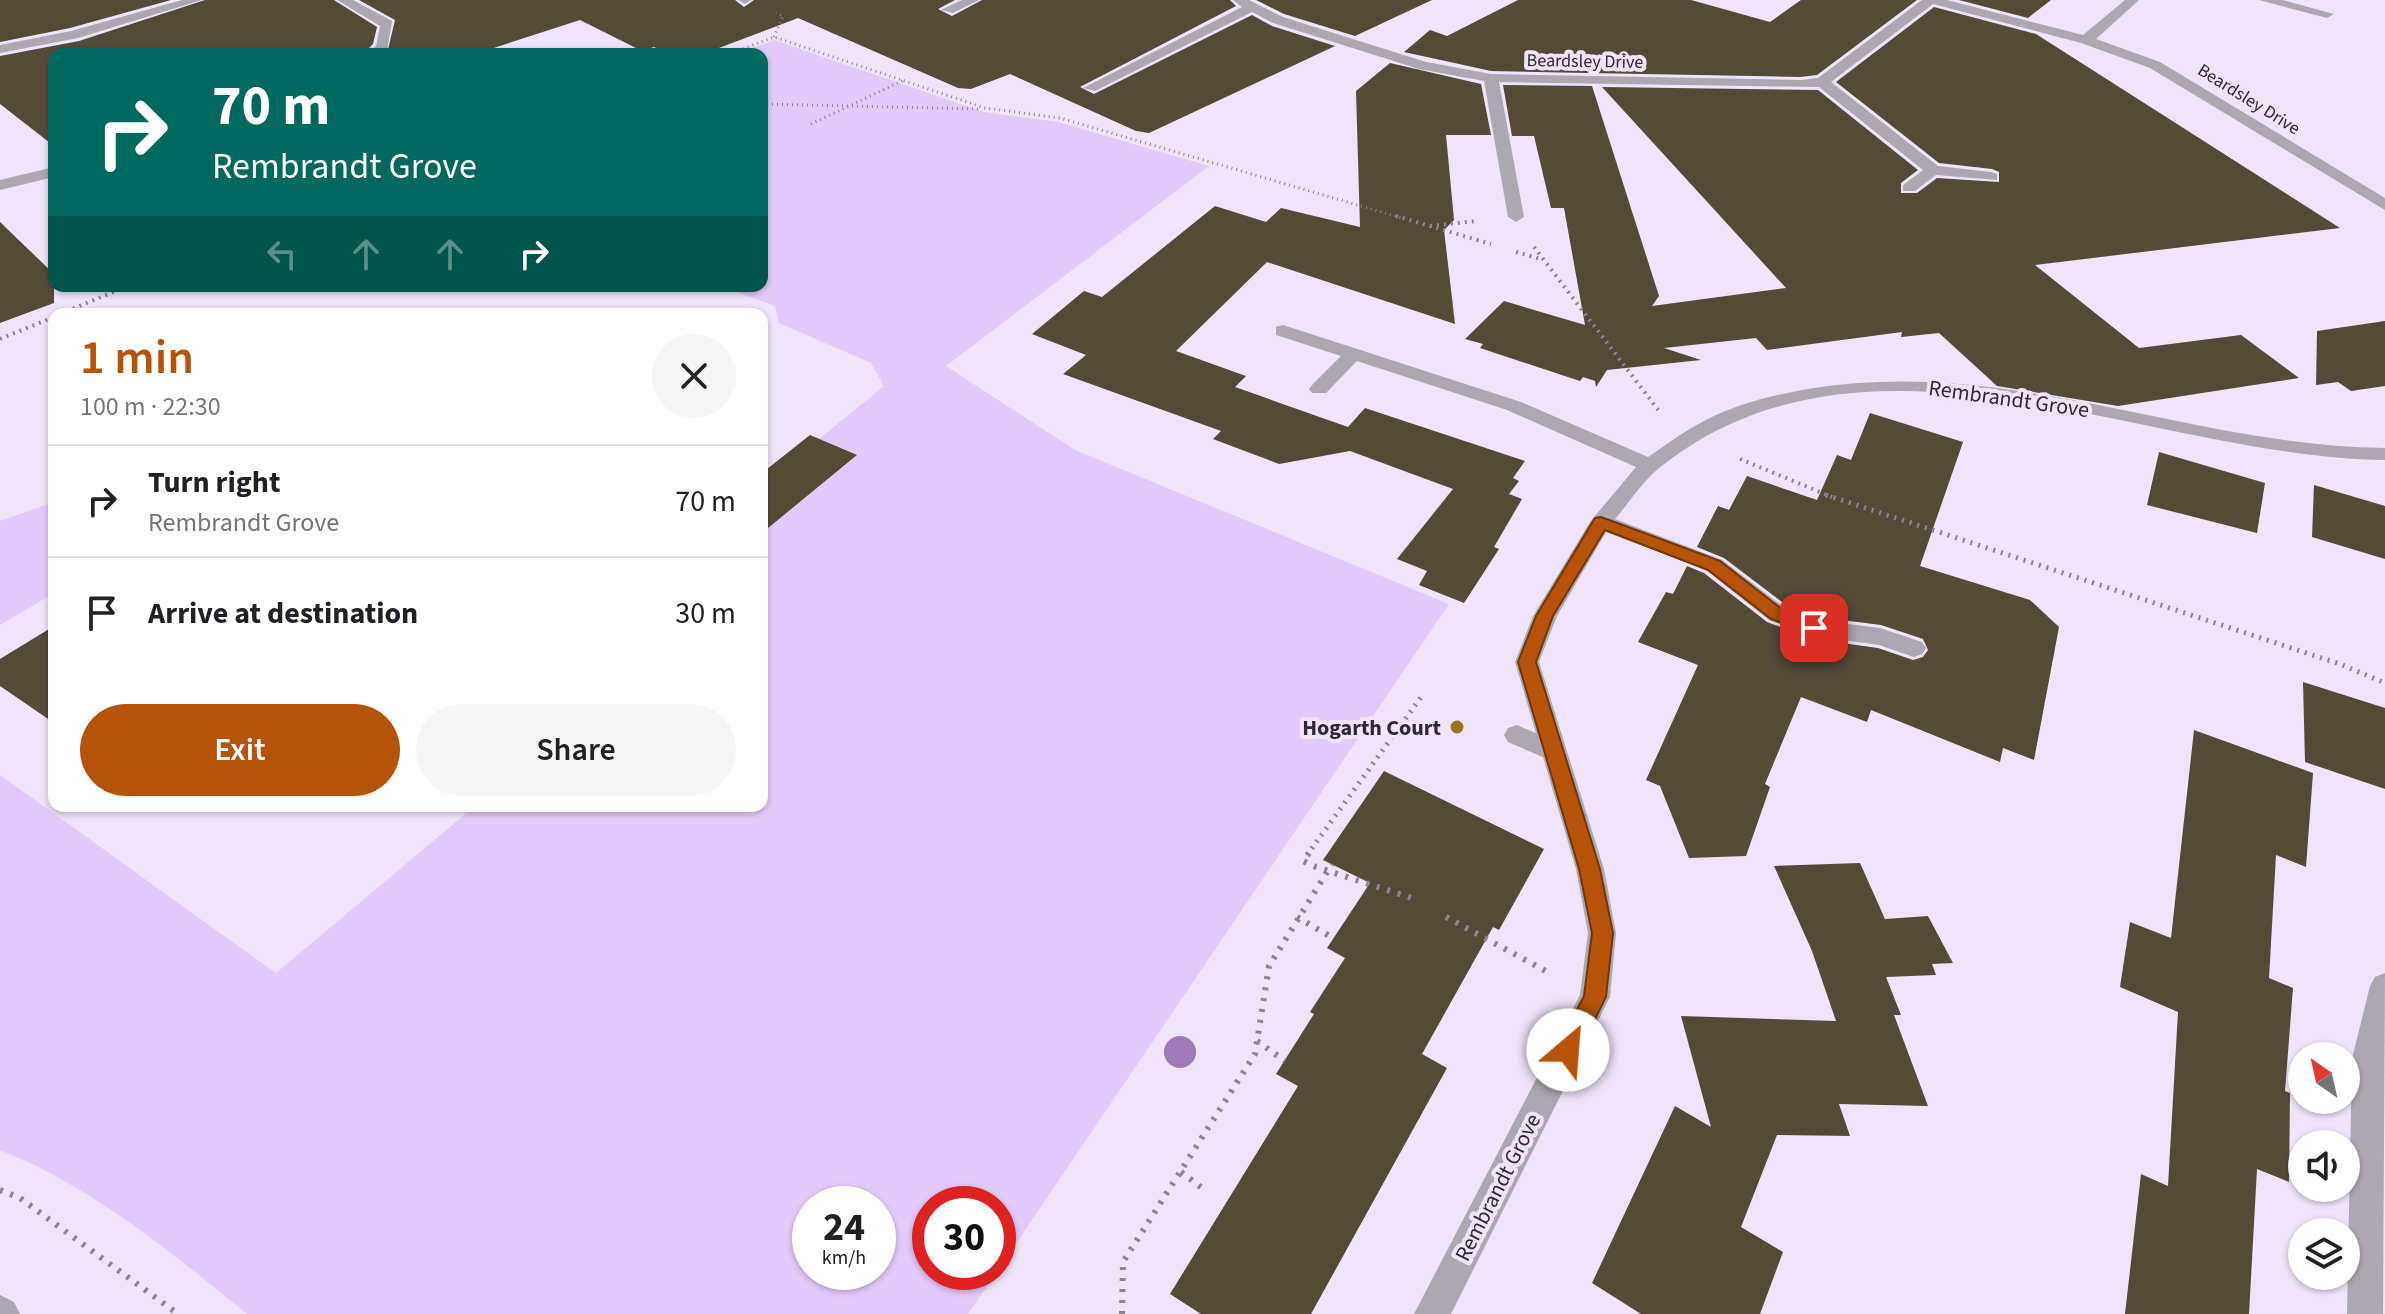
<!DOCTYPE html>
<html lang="en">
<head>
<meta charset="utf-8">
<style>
	body { margin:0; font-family:"Source Sans 3",sans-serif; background:#f6f6f6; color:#202124; height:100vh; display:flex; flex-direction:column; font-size:30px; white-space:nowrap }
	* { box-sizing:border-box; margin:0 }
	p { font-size:26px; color:#757577 }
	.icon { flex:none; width:44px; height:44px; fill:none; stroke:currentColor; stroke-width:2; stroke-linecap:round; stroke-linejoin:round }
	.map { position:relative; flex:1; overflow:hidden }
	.side { position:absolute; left:48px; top:308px; width:720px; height:504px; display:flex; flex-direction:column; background:#fff; border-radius:16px; box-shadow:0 2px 6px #0004 }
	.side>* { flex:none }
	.hud { position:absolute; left:48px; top:48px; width:720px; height:244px; border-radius:16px; box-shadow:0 2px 6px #0004; background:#00695c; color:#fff; overflow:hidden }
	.needle { width:52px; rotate:326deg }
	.controls { position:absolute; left:2288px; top:1042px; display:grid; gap:16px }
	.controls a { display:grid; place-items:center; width:72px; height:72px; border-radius:50%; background:#fff; box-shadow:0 2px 6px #0004; font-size:40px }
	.speed { position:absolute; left:792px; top:1186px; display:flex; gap:16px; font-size:40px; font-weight:700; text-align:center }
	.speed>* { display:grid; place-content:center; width:104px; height:104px; border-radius:50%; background:#fff; box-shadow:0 2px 6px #0004; line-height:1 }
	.speed small { font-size:20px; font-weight:400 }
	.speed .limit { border:12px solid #d22; background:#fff; color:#111 }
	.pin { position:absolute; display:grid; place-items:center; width:68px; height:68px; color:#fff; margin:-34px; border-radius:16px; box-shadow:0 4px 12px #0006 }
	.me { position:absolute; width:88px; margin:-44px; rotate:27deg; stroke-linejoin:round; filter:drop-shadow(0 0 6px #0008) }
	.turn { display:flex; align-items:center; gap:28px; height:168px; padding:0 32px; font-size:36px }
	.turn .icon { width:104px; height:104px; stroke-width:2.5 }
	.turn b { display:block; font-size:56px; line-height:68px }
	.lanes { display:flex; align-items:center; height:76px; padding:0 32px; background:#0003; justify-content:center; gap:40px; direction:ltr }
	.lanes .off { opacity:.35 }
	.round { display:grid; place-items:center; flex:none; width:84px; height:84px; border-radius:42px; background:#f6f6f6 }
	.summary { display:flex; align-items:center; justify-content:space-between; height:136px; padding:0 32px }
	h1 { font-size:48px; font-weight:600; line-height:60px; color:#b45309 }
	.primary-button { display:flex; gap:16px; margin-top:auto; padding:16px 32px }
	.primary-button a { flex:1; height:92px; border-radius:48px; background:#b45309; color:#fff; font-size:32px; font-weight:600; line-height:92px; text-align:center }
	.primary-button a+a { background:#f6f6f6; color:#202124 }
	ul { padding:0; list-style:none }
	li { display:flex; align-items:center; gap:24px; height:112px; padding:0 32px; border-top:2px solid #e0e0e0 }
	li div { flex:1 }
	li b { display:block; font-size:30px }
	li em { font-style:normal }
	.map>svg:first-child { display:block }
	.green { fill:#e3cafc; fill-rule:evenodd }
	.building { fill:#534a38 }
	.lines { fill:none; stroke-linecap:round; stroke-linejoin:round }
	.path-far3 { stroke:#8d8595; stroke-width:3; stroke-dasharray:1 4; stroke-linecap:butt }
	.path-far2 { stroke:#8d8595; stroke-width:4; stroke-dasharray:2 5; stroke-linecap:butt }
	.path-far1 { stroke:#8d8595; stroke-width:5; stroke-dasharray:2 6; stroke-linecap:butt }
	.path { stroke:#8d8595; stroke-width:6; stroke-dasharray:3 8; stroke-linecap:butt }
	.service { fill:#aca7b1; fill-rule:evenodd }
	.minor { fill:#aca7b1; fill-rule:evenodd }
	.tertiary { fill:#aca7b1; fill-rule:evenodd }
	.tree { fill:#9d79b8 }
	.route { fill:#b45309; stroke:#753606; stroke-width:2 }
	.poi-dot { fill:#98741e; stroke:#efe4fa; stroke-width:3 }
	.labels { text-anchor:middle; stroke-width:8; stroke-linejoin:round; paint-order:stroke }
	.far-street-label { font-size:18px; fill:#2e2932; stroke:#efe4fa }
	.street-label { font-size:22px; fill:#2e2932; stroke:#efe4fa }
	.poi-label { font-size:22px; font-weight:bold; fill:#2e2932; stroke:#efe4fa; text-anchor:end }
</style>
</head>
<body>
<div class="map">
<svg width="2385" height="1314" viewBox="0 0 2385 1314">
	<rect width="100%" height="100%" fill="#efe4fa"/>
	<g class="green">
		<path d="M774 40 984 112 1058 122 1209 166 946 366 1075 450 1449 604 998 1270V1204H930V1272H997L968 1314H247C171 1252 91 1186 0 1150V775L276 973 475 806H762V533L856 456 819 439 884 386 871 363 779 323 775 306 720 286H762V54H737ZM810 1204H878V1272H810Z"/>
		<path d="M54 502V593L0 625V521Z"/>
	</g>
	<g class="building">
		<path d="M0 0H171L70 28 0 42Z"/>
		<path d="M205 0H334L377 27 373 44 363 54H54V146L0 104V56L79 41Z"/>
		<path d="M359 0H735L744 7 754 0H955L938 9 952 16 982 0H1230L1236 6 1080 87 1094 94 1252 15 1272 26 1335 46 1149 133 1136 131 1010 74 971 89 958 88 798 18 703 54H669L654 47 642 51 580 20 475 54H387L395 20Z"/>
		<path d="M1256 0H1432L1355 36 1284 14Z"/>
		<path d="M1518 0H1691L1770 22 1801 0H1917L1817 75 1800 77 1589 73 1587 70 1588 73 1491 71 1404 52 1430 30 1447 36Z"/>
		<path d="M1959 0H2051L2028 18Z"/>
		<path d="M1934 7 2036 34 2340 228 2035 265 2139 348 2241 335 2299 378 2118 406 1997 386 1939 333 1901 337 1902 332 1767 350 1756 338 1664 348 1701 360 1607 370 1596 387 1595 381 1583 377 1580 381 1480 348 1483 344 1465 339 1504 301 1585 325 1564 208H1551L1534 136H1512L1503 85 1592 86 1659 296 1652 306 1786 288 1602 87 1818 90 1918 170 1901 183V193H1917L1937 178 1999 182V172L1992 169 1939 163 1836 82Z"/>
		<path d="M1390 63 1481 84 1491 135H1446L1454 220 1444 230 1455 324 1267 262 1176 351 1246 376 1235 387 1348 427 1365 408 1525 461 1513 478 1519 481 1509 494 1522 499 1494 547 1499 549 1464 603 1419 585 1427 571 1397 559 1453 489 1350 451 1279 464 1213 439 1221 431 1063 374 1086 355 1032 334 1084 291 1102 297 1215 206 1266 222 1281 208 1360 227 1356 91Z"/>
		<path d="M0 222 54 274V303L0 323Z"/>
		<path d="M2385 321V386L2351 391 2338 382 2316 385 2317 331Z"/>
		<path d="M1870 413 1963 442 1920 566 2030 600 2059 627 2034 760 2003 748 2000 762 1871 710 1867 722 1801 697 1765 784 1770 787 1746 856 1689 858 1660 786 1646 780 1698 665 1638 642 1666 592 1673 594 1687 566 1704 573 1767 622 1813 639 1878 648 1913 660 1923 657 1928 650 1923 639 1881 625 1818 617 1786 605 1724 558 1697 547 1718 506 1729 510 1747 476 1817 500 1837 455 1851 460Z"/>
		<path d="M810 435 857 455 762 533V473Z"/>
		<path d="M2159 452 2265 483 2257 533 2147 505Z"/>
		<path d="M2314 485 2385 506V559L2312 537Z"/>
		<path d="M54 626V723L0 686V659Z"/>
		<path d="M2303 682 2385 708V789L2305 762Z"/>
		<path d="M2194 730 2313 773 2306 867 2276 855 2269 978 2293 988 2285 1091 2290 1093 2289 1182 2257 1169 2249 1314H2125L2141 1174 2168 1186 2178 1012 2120 987 2130 922 2171 938Z"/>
		<path d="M1384 771 1544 849 1499 930 1493 927 1422 1054 1447 1068 1311 1314H1201L1170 1294 1298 1086 1276 1074 1314 1014 1310 1012 1345 958 1327 948 1370 883 1323 860Z"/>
		<path d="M1860 863 1885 919 1928 916 1953 963 1932 964 1936 975 1886 977 1901 1015H1894L1928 1106 1839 1104 1850 1136 1777 1135 1741 1227 1783 1252 1760 1314H1641L1592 1283 1675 1106 1711 1127 1681 1016 1836 1021 1812 951 1774 866Z"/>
	</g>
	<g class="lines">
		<g class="path-far3">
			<path d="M774 37 783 16 776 13"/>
			<path d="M729 54 774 37 985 108 1060 118 1402 218"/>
			<path d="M762 104 980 109"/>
			<path d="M811 124 904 80"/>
		</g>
		<g class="path-far2">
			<path d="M1396 216 1491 244"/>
			<path d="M1430 226 1477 221"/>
			<path d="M1534 247 1659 411"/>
			<path d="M1516 252 1541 259"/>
			<path d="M60 314 128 286"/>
			<path d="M0 339 54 317"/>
			<path d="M1740 459 1832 497"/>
		</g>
		<g class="path-far1">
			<path d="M1826 495 2340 664 2385 683"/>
			<path d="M1307 855 1424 693"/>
		</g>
		<g class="path">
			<path d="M1309 853 1303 861 1316 867 1415 899"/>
			<path d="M1297 917 1333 938"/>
			<path d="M1446 917 1551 974"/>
			<path d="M1257 1041 1285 1061"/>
			<path d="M1181 1172 1202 1188"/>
			<path d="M0 1190 20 1198 178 1314"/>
			<path d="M1122 1314 1123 1262 1255 1054 1269 966 1332 864"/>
		</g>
		<g class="service">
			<path d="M962 0H979L953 13 941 10Z"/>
			<path d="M1517 725 1561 744 1565 751 1561 758 1552 761 1508 742 1504 735 1508 728Z"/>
		</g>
		<g class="minor">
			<path d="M182 0H202L78 38 0 53V45L71 31Z"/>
			<path d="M337 0H353L392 21 387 51 366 54 376 46 380 26Z"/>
			<path d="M738 0H751L745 4Z"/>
			<path d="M1233 0H1249L1283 17 1426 62 1491 74 1800 80 1818 78 1922 0H1947L2083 35 2125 0H2139L2096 39 2160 62 2385 198V210L2150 68 2081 43 1933 4 1831 82 1938 166 1991 172 1997 174V180L1936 175 1915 191H1903V185L1923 170 1819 87 1499 82 1524 217 1516 222 1508 217 1484 81 1419 69 1273 23 1252 12 1095 91 1083 88 1242 7Z"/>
			<path d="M2259 0H2282L2334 14 2327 18Z"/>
			<path d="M54 167V177L0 190V180Z"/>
			<path d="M1283 325 1521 402 1648 457C1666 445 1684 431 1704 421 1737 403 1778 394 1814 388 2013 357 2192 446 2385 448V460C2152 458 1867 300 1658 469 1642 482 1629 503 1615 519L1722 560 1785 608 1817 620 1880 628 1922 642 1926 648 1922 654 1914 657 1879 645 1814 636 1769 620 1706 570 1606 532 1557 616 1539 662 1604 869 1616 933 1610 997 1451 1314H1414L1580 995 1588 933 1576 869 1515 662 1533 616 1590 522 1636 467 1507 410 1357 361 1326 393H1312L1309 389 1312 385 1341 356 1276 335V327Z"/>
			<path d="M2385 973 2383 1314H2347L2352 1059 2370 986 2375 977Z"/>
		</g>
		<path class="tertiary" d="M0 1295 14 1302 20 1314H0Z"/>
	</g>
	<circle class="tree" cx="1180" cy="1052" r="16"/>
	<path class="route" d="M1601 517 1720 561 1783 610 1821 624 1823 628 1814 635 1771 619 1708 570 1605 530 1553 616 1536 662 1600 869 1613 933 1606 997 1576 1058 1568 1061 1559 1058 1556 1050 1584 996 1592 933 1579 869 1518 662 1536 616 1595 518Z"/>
	<circle class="poi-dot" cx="1457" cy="727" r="8"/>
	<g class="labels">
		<g class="far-street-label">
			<text transform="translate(1585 61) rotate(1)" y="6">Beardsley Drive</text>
			<text transform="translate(2249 99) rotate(32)" y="6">Beardsley Drive</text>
		</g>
		<g class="street-label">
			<text transform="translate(2009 398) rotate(8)" y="8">Rembrandt Grove</text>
			<text transform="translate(1497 1187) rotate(-63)" y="8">Rembrandt Grove</text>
		</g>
		<g class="poi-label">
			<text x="1441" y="735">Hogarth Court</text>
		</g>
	</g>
</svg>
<div class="controls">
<a><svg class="needle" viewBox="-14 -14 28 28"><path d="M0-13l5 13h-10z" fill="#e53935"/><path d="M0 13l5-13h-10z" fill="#757577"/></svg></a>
<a><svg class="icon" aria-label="sound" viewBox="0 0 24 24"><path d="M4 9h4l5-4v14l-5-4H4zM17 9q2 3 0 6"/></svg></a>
<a><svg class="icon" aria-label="layers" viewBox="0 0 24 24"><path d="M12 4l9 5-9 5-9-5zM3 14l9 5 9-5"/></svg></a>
</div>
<div class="speed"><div>24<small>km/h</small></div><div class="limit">30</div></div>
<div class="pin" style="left:1814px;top:628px;background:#d93025"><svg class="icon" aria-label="arrive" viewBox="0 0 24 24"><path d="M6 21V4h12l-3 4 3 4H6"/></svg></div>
<svg class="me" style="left:1568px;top:1050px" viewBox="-20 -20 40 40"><circle r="19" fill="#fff"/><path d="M0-13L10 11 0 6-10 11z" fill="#b45309"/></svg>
<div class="hud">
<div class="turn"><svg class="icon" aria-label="right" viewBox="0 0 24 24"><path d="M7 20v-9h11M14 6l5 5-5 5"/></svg><div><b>70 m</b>Rembrandt Grove</div></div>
<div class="lanes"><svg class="icon off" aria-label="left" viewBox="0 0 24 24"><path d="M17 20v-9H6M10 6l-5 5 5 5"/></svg><svg class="icon off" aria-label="ahead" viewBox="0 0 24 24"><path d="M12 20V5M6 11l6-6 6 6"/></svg><svg class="icon off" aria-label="ahead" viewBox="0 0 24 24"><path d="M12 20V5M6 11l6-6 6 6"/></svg><svg class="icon" aria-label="right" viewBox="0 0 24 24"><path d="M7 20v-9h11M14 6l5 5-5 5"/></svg></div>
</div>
<section class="side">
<div class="summary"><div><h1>1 min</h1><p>100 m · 22:30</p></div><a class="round"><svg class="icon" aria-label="close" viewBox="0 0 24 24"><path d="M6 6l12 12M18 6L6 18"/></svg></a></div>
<ul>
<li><svg class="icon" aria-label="right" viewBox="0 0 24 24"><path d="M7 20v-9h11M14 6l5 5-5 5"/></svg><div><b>Turn right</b><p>Rembrandt Grove</p></div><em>70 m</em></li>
<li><svg class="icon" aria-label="arrive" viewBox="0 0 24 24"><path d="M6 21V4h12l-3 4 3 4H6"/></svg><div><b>Arrive at destination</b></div><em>30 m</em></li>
</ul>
<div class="primary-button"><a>Exit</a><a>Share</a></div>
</section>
</div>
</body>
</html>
